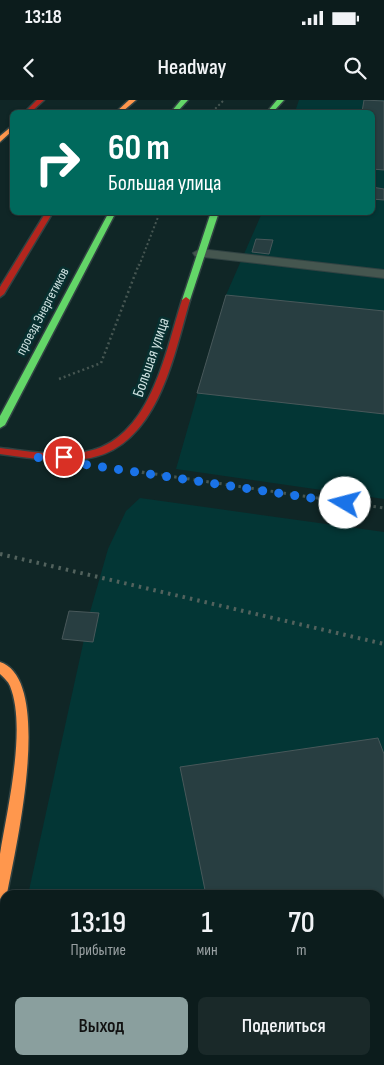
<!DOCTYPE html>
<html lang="ru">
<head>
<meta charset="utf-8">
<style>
	body { margin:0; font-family:"Sofia Sans Condensed",sans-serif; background:#1a2929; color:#f1f3f6; height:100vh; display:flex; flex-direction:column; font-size:19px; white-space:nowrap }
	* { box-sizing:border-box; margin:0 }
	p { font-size:16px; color:#9aa1a3 }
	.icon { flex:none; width:28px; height:28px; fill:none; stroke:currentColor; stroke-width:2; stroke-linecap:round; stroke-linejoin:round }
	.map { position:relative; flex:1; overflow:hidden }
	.side { position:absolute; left:0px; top:790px; width:385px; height:175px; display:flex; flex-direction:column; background:#0c1c1c; border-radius:15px 15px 0 0; box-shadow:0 1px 4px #0004,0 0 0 1px #2c3a3b }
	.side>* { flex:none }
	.banner { position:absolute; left:10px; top:10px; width:365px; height:105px; border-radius:8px; box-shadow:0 1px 4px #0004,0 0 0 1px #2c3a3b; background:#00695c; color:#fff; overflow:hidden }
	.pin { position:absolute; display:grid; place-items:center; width:42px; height:42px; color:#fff; margin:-21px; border:2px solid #fff; border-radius:50%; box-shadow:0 1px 5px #0007 }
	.me { position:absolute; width:55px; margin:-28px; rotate:278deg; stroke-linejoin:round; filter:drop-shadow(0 0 4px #0008) }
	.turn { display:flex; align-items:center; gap:18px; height:105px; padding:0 15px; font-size:22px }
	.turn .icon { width:65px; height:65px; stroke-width:2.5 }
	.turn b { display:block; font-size:35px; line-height:42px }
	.eta { display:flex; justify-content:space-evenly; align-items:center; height:85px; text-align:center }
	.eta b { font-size:30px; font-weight:600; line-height:35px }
	.primary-button { display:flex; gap:10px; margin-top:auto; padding:10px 15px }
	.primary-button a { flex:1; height:58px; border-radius:8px; background:#8a9f9e; color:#111; font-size:20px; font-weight:600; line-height:58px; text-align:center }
	.primary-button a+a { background:#1a2929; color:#f1f3f6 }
	.status { display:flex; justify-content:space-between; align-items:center; height:35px; padding:0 25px; background:#0c1c1c; direction:ltr }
	.status svg { height:14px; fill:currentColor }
	header { display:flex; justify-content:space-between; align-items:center; height:65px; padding:0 15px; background:#0c1c1c; font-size:22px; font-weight:600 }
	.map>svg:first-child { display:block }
	.built { fill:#033635 }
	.building { fill:#283e41; stroke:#48585a }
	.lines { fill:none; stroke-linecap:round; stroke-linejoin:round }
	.lane-casing { stroke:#304242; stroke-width:2 }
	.fast-casing { stroke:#304242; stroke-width:3 }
	.slow-casing { stroke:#304242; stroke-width:3 }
	.jam-casing { stroke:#304242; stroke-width:3 }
	.path-far2 { stroke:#465652; stroke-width:2; stroke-dasharray:2 2.5; stroke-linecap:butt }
	.path-far1 { stroke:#465652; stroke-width:2.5; stroke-dasharray:2 3; stroke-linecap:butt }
	.path { stroke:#465652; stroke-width:3; stroke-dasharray:2.5 4; stroke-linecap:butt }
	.lane { fill:#45564f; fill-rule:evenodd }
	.fast { fill:#63d668; fill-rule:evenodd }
	.slow { fill:#ff974d; fill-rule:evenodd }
	.jam { fill:#b3261e; fill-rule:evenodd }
	.rail { stroke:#52625d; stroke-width:4; stroke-dasharray:2.5 5; stroke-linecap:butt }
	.route { stroke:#1a73e8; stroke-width:9; stroke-dasharray:0 16.2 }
	.labels { text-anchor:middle; stroke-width:5; stroke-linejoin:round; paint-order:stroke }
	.far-street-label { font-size:14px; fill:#cce0df; stroke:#072f2f }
	.street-label { font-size:16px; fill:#cce0df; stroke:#072f2f }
</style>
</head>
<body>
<div class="status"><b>13:18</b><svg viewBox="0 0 49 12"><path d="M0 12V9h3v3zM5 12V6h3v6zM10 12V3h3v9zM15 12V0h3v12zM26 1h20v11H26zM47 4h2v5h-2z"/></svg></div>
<header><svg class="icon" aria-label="back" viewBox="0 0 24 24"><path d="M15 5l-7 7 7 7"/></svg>Headway<svg class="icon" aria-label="search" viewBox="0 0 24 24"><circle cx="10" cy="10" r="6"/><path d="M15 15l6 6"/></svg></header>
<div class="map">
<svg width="384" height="965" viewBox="0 0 384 965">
	<rect width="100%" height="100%" fill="#102626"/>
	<g class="built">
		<path d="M299 0H384V399L176 369 226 195 262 113 372 112V12H295Z"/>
		<path d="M140 398 384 432V965H0V944L5 915V960H380V795H28L90 512 108 449 126 411Z"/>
	</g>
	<g class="building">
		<path d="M364 0 384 1V70L372 69V12H362Z"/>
		<path d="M372 87 384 89V100L372 99Z"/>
		<path d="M256 139 273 140 269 154 252 152Z"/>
		<path d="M226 195 384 211V314L197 293Z"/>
		<path d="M69 511 99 513 93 542 62 539Z"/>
		<path d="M378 638 384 654V965H240L239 960H380V795H206L180 667Z"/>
	</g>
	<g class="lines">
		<g class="lane-casing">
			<path id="lane" d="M200 149 384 170V178L195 156 193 153Z"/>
		</g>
		<g class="fast-casing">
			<g id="fast">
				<path d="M181 0H188L177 12H171Z"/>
				<path d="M277 0H284L273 12H267Z"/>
				<path d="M109 112H116L5 325 0 328V316Z"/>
				<path d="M211 112H219L190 200 189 202H183L182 200Z"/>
			</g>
		</g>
		<g class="slow-casing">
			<g id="slow">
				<path d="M129 0H136L122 12H116Z"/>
				<path d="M12 26V31L0 42V36Z"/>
				<path d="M0 562C55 580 15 751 7 794L5 795V799L0 801C0 786 0 769 0 754 7 710 27 628 10 586 8 581 4 578 0 574Z"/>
			</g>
		</g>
		<g class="jam-casing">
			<g id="jam">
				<path d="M37 0H44L31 12H25Z"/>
				<path d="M46 112H53L4 194 0 197V187Z"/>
				<path d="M186 197 190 200C173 258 157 350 84 359 56 362 28 358 0 354V348C28 351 56 357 84 352 150 342 165 253 182 200Z"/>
			</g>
		</g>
		<g class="path-far2">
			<path d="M212 12 224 0"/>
			<path d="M139 166 160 112"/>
		</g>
		<g class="path-far1">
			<path d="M59 279 101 263 139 164"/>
			<path d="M132 371 150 374"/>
		</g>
		<path class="path" d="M142 372 384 408"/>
		<use href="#lane" class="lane"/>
		<use href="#fast" class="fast"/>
		<use href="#slow" class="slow"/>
		<use href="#jam" class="jam"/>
		<path class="rail" d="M0 454 384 544"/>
	</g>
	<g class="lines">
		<path class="route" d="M64 357H35L345 403"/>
	</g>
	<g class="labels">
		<g class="far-street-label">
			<text transform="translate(42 211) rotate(-62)" y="5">проезд Энергетиков</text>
		</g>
		<g class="street-label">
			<text transform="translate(150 257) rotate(-71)" y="6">Большая улица</text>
		</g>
	</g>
</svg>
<div class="pin" style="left:64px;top:357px;background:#d93025"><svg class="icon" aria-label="arrive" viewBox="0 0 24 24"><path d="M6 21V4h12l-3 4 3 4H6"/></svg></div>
<svg class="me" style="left:345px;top:403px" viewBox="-20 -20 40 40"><circle r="19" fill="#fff"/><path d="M0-13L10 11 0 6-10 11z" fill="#1a73e8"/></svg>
<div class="banner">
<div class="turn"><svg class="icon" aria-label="right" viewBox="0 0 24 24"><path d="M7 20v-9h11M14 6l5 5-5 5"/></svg><div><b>60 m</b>Большая улица</div></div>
</div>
<section class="side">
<div class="eta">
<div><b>13:19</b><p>Прибытие</p></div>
<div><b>1</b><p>мин</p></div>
<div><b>70</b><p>m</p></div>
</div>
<div class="primary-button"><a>Выход</a><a>Поделиться</a></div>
</section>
</div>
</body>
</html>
